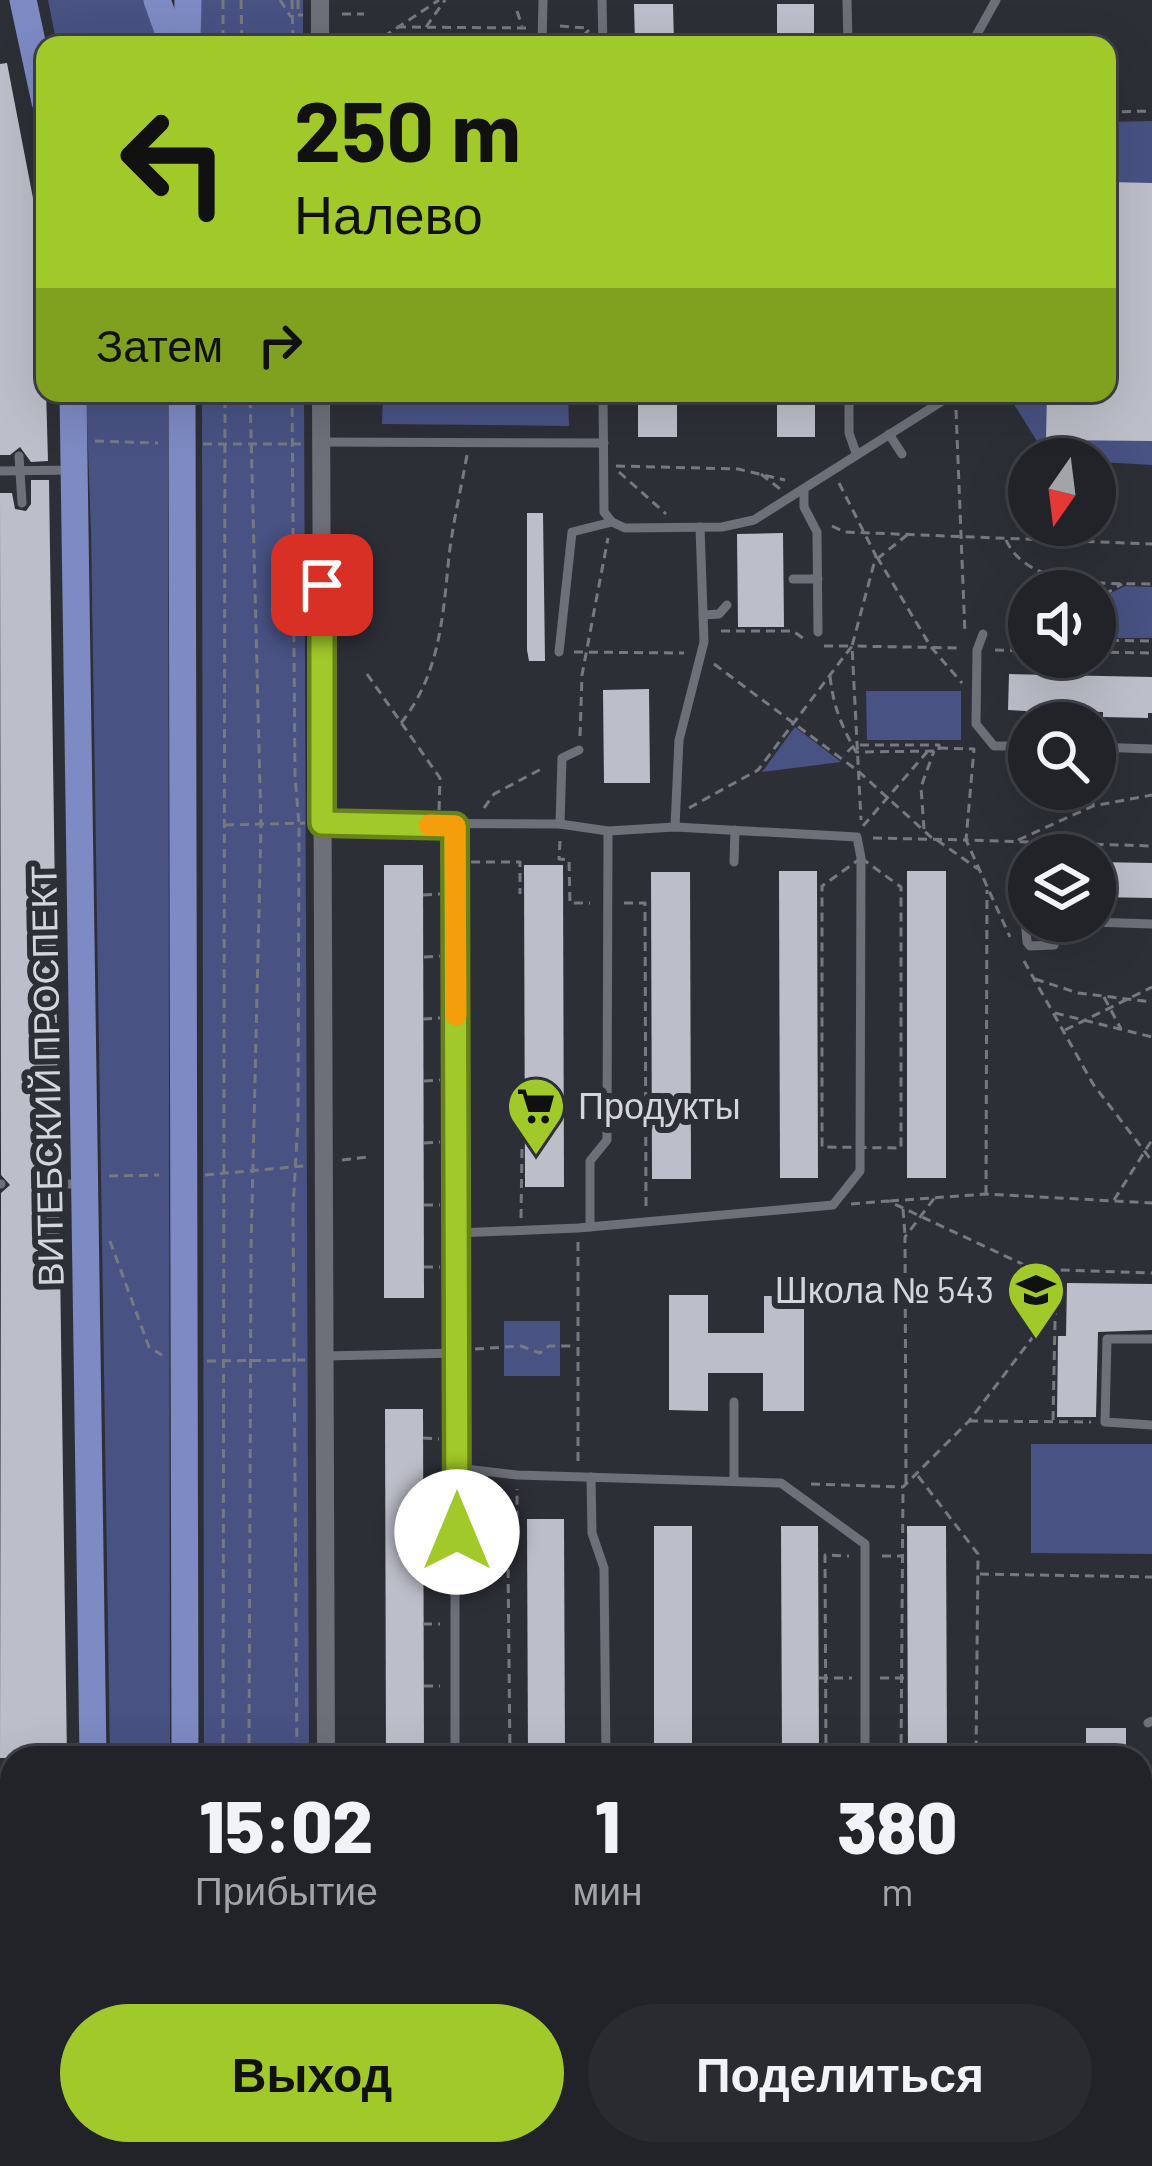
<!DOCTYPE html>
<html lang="ru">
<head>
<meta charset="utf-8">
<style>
	body { margin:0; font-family:Barlow,sans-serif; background:#2a2b31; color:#f1f3f6; height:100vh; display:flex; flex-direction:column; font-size:45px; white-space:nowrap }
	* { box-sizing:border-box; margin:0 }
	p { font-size:39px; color:#a2a4a8 }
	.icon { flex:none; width:66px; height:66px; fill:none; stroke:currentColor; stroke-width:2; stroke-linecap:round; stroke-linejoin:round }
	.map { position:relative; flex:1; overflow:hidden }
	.sheet { position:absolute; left:0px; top:1746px; width:1152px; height:420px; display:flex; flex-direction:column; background:#222329; border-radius:36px 36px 0 0; box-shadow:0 12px 48px #0002,0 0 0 3px #3f4046 }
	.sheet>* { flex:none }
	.banner { position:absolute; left:36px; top:36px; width:1080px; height:366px; border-radius:24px; box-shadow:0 12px 48px #0002,0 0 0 3px #3f4046; background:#a1c929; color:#111; overflow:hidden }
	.needle { width:78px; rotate:194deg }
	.fabs { position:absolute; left:1008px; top:438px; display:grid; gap:24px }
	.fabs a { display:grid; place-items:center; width:108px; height:108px; border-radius:50%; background:#222329; box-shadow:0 12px 48px #0002,0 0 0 3px #3f4046; font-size:60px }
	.pin { position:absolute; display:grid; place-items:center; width:102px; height:102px; color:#fff; margin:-51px; border-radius:24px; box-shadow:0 6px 18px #0006 }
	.me { position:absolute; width:132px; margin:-66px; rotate:0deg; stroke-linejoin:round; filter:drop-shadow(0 0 9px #0008) }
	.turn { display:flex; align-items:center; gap:42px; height:252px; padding:0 60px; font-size:54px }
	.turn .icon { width:156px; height:156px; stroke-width:2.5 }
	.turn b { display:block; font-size:84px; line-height:102px }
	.then { display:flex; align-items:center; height:114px; padding:0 60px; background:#0003; gap:24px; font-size:45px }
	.eta { display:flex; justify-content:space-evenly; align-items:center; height:204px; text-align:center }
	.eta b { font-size:72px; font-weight:800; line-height:84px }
	.button { display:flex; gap:24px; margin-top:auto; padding:24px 60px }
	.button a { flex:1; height:138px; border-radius:72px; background:#a1c929; color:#111; font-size:48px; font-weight:800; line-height:138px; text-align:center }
	.button a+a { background:#2a2b31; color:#f1f3f6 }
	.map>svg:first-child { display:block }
	.green { fill:#485283 }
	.building { fill:#bcbfc9 }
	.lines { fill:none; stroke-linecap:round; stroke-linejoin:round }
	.path { stroke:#777980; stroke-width:3; stroke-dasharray:9 6; stroke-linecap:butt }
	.service { stroke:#6d7079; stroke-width:9 }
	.minor { stroke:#6d7079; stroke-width:18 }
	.primary { stroke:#7d8ac3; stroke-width:27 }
	.route-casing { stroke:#69831b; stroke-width:30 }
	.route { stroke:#a1c929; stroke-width:21 }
	.slow { stroke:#f59e0b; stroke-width:21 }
	.labels { text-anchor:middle; stroke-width:12; stroke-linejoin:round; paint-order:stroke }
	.street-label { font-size:36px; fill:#d5d6db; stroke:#2d2f37 }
	.poi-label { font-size:36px; fill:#d5d6db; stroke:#2d2f37; text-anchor:start }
</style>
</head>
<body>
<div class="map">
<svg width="1152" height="2166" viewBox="0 0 1152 2166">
	<rect width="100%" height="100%" fill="#2d2f37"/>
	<g class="green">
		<path d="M48 0H146L161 45H57Z"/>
		<rect x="201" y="0" width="102" height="45"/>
		<path d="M1152 121V465L1048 459 1007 393H1107V122Z"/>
		<path d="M86 393H168L170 1758H110L91 531Z"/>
		<path d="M202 393H304L309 1758H204Z"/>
		<path d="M383 393H568L569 426 382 424Z"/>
		<path d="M1125 586 1152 587V638H1095V610L1109 594Z"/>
		<path d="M866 691H961V740H867Z"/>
		<path d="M795 727 841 762 762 772Z"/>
		<rect x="504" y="1321" width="56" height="55"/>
		<path d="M1031 1444H1152V1554L1031 1553Z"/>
	</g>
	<g class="building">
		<path d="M634 4H673L674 45H635Z"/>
		<rect x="777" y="4" width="37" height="41"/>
		<path d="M7 63 42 245 48 461 31 462 20 447 10 455H0V64Z"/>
		<path d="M1107 182 1152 183V441L1046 440 1047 393H1107Z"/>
		<rect x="638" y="393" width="39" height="44"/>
		<rect x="777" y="393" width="38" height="44"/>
		<path d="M31 480H49L59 1175 50 1185 59 1194 67 1758H0L1 1193 10 1185 1 1175V1167L0 493H12L15 509 26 511 31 504Z"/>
		<path d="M527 513H543L545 661H529L527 650Z"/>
		<path d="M783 533 784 627H738L737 534Z"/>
		<path d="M1009 674 1152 677V713H1148V718L1103 717V712L1070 711V717L1026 716V711L1008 710Z"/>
		<path d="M649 689 650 783H604L603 690Z"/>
		<path d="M1095 862 1152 863V898L1095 897Z"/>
		<path d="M384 865H423L424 1298H384Z"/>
		<path d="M524 865H563L564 1187H525Z"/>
		<path d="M779 871H817L818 1178H780Z"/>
		<rect x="907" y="871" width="39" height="307"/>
		<path d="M651 872H690L691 1179H652Z"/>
		<path d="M1067 1283 1152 1284V1330L1098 1332 1096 1417H1057L1058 1336H1066Z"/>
		<path d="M669 1295H708V1333H764V1296H804V1411H763V1373H708V1411L669 1410Z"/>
		<path d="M385 1409H423L424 1758H386Z"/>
		<path d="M527 1519H564L565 1758H528Z"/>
		<rect x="654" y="1526" width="38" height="232"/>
		<path d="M781 1526H818L819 1758H782Z"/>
		<path d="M907 1526H946L947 1758H908Z"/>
		<rect x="1086" y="1728" width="40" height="30"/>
	</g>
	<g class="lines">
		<g class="path">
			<path d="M223 0V45"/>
			<path d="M241 0 242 45"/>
			<path d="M280 0 291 17"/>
			<path d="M292 0 293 45"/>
			<path d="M298 0V15H303"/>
			<path d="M517 11 522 26"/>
			<path d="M342 14H364"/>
			<path d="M560 26 586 28"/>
			<path d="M397 27 528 28"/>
			<path d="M426 27 445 0"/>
			<path d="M371 45 439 0"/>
			<path d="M573 45 589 30"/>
			<path d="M1107 112 1152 111"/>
			<path d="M292 393 295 776 299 824 298 1120 293 1209 297 1758"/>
			<path d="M956 410 965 634"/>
			<path d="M95 441 158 443"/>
			<path d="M203 444H301"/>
			<path d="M616 466 738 469 785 480"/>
			<path d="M619 472 666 514"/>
			<path d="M761 474 780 489"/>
			<path d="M839 483 876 556 852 646 861 820"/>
			<path d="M832 526 845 532 1152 544"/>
			<path d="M1006 540C1028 589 1108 583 1152 584"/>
			<path d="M877 557 931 647 962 683"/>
			<path d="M877 559 907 535"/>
			<path d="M1074 581 1086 591"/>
			<path d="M1095 607 1107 593 1122 584"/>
			<path d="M721 631H793L804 639"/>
			<path d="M1095 640 1152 641"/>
			<path d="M824 646H850"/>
			<path d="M995 650 1029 651"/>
			<path d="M574 652 684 653"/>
			<path d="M1095 652 1152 653"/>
			<path d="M714 664 858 771 932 838"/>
			<path d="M367 674 440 778 439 812"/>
			<path d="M830 676C833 706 842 727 856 752L939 751V745H856C850 748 848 751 844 757"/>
			<path d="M401 723C440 674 443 616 449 556 453 522 461 489 467 455"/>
			<path d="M580 736 582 675 608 538"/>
			<path d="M939 748 974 749 966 840 1152 846"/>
			<path d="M1093 805V789"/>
			<path d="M484 808 494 794 545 767"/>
			<path d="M689 808 758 770 852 646 961 648"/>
			<path d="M225 825 305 823"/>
			<path d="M863 826 927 752"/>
			<path d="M924 829 921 787 934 751"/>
			<path d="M873 838 966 840 1010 937"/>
			<path d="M937 840 978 869"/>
			<path d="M1018 840 1093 806 1152 795"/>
			<path d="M560 841 559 859 569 860 570 903H590"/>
			<path d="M861 858 901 887V1148L822 1147V886Z"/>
			<path d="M471 862H520V894"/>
			<path d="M423 895 440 894"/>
			<path d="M624 903H645L646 1208"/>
			<path d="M424 957 440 956"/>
			<path d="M1024 961 1093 1084 1152 1161"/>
			<path d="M1035 979 1078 993 1152 1002"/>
			<path d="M1104 997 1121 1029"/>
			<path d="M1055 1013 1152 1037"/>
			<path d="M423 1019 440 1018"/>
			<path d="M1065 1030 1152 987"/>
			<path d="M424 1081 440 1080"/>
			<path d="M424 1143 440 1142"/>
			<path d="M342 1160 367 1157"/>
			<path d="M205 1175 303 1166"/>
			<path d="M109 1176 159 1175"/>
			<path d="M986 1194 987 890"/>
			<path d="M1114 1200 1152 1140"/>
			<path d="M890 1201 986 1194 1152 1203"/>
			<path d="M851 1204 888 1201 1033 1269 1152 1273"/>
			<path d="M424 1205H440"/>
			<path d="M903 1209 905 1235"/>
			<path d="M521 1218 522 1146"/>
			<path d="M110 1241 149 1347 162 1355"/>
			<path d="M424 1267H440"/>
			<path d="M475 1349 521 1346 540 1353 549 1346H576"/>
			<path d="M207 1361 305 1360"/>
			<path d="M1053 1420 1056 1272"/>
			<path d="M969 1421 1091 1422"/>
			<path d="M423 1438 439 1439"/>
			<path d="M578 1461V1242"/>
			<path d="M918 1476 978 1554 976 1758"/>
			<path d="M906 1483 905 1237 936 1196"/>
			<path d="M811 1484 903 1487 969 1421 1055 1308"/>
			<path d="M423 1501H439"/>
			<path d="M882 1556H902"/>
			<path d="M423 1563H439"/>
			<path d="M980 1574 1152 1577"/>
			<path d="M423 1624H440"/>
			<path d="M819 1678H852"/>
			<path d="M880 1678H908"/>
			<path d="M424 1686H440"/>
			<path d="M424 1747 440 1746"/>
			<path d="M223 1758 225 393"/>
			<path d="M249 1758 251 1249 261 826 250 393"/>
			<path d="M510 1758 508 1564 517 1543V1489"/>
			<path d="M826 1758 825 1555 849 1556"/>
			<path d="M901 1758 903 1489"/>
			<path d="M1140 1909 1152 1910"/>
			<path d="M1140 2041 1152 2032"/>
			<path d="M225 2154V2166"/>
			<path d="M245 2154V2166"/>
			<path d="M296 2154V2166"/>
			<path d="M877 2154 884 2166"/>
			<path d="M902 2154 917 2166"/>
			<path d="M1135 2154 1142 2166"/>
			<path d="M540 2166 544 2154"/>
			<path d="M965 2166 982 2154"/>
			<path d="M1148 2166 1150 2066"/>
		</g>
		<g class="service">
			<path d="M602 0 603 45"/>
			<path d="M847 0 848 45"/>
			<path d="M848 40 973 45"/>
			<path d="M972 43 996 0"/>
			<path d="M542 45 543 0"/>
			<path d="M603 393 604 512 612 522 625 528 722 527 754 520 955 393"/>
			<path d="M849 393V433L856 453"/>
			<path d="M889 434 902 454"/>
			<path d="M321 442 604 443"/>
			<path d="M19 456 22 503"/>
			<path d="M0 471 73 470"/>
			<path d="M804 492V507L817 532 818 632"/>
			<path d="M793 579H818"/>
			<path d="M703 615 719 614 727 605"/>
			<path d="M983 634 977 650 976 724 994 746H1029"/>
			<path d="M559 652 572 532 612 522"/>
			<path d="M1095 747 1152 749"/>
			<path d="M322 823 560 824 608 831 675 827 857 837 861 858 860 1171 833 1205 578 1228 457 1233"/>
			<path d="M560 824 562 758 579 750"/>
			<path d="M455 826V1758"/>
			<path d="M675 827 679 740 704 642 700 527"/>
			<path d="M734 862 735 830"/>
			<path d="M1029 920 1025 919 1027 942 1030 946 1054 945 1057 921"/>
			<path d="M1061 921 1152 924"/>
			<path d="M0 1184H1"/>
			<path d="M59 1184H80"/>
			<path d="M590 1227V1161L607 1140 608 831"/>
			<path d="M1152 1339H1107L1105 1422 1152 1425"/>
			<path d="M326 1356 458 1353"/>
			<path d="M734 1402V1481"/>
			<path d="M457 1468 517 1475 781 1483 865 1544V1758"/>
			<path d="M591 1477 592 1533 604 1568 606 1758"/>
			<path d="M1148 1723 1152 1721"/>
			<path d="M0 1898H12"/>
			<path d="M44 2154V2166"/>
			<path d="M703 2154 704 2166"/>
			<path d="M814 2154V2166"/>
		</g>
		<g class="minor">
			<path d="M320 0V45"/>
			<path d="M321 393 326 1758"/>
			<path d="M327 2154V2166"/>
		</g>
		<g class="primary">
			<path d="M23 0 45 102"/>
			<path d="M157 0 173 45"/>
			<path d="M187 45 188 0"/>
			<path d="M73 393 93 1758"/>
			<path d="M182 393 185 1758"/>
			<path d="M99 2154 100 2166"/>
			<path d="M186 2154V2166"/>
		</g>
	</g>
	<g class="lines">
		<g class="route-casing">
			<path id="route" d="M322 585V823L455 826 457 1532"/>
		</g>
		<use href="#route" class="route"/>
		<path class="slow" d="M429 825 455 826 456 1015"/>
	</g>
	<defs>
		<g id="supermarket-pin" transform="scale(3)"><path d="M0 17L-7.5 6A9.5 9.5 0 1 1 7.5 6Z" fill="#a1c929" stroke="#2d2f37"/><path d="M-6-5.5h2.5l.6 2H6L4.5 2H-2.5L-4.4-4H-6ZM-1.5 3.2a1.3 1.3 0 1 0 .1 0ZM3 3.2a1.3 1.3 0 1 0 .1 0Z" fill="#111"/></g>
		<g id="school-pin" transform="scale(3)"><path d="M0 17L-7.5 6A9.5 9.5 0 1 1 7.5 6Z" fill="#a1c929" stroke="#2d2f37"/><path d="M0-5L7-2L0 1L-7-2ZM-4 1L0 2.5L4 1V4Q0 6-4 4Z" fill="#111"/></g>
	</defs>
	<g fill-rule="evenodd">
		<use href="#supermarket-pin" x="536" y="1106"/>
		<use href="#school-pin" x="1036" y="1290"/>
	</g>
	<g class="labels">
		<g class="street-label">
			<text transform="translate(47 1076) rotate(-91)" y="13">ВИТЕБСКИЙ ПРОСПЕКТ</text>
		</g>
		<g class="poi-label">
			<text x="578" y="1119">Продукты</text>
			<text x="994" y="1303" text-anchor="end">Школа № 543</text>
		</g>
	</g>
</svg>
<div class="fabs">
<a><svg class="needle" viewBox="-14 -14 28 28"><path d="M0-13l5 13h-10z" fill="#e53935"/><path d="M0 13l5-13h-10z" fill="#a2a4a8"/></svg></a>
<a><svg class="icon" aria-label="sound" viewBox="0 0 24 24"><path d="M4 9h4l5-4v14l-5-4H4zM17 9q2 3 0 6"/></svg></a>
<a><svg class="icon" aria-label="search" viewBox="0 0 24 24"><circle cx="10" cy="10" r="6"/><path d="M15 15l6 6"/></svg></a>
<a><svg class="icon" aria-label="layers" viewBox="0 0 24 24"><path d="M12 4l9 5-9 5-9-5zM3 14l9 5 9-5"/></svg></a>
</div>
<div class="pin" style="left:322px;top:585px;background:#d93025"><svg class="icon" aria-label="arrive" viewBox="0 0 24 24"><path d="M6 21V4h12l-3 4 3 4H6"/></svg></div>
<svg class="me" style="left:457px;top:1532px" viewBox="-20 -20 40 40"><circle r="19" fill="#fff"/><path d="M0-13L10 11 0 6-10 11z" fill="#a1c929"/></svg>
<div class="banner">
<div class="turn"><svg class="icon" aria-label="left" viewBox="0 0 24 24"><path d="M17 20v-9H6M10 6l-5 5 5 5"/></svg><div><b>250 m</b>Налево</div></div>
<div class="then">Затем<svg class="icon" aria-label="right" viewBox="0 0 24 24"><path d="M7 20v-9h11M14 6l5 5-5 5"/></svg></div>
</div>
<section class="sheet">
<div class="eta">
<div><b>15:02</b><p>Прибытие</p></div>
<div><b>1</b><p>мин</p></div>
<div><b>380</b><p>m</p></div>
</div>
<div class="button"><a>Выход</a><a>Поделиться</a></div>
</section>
</div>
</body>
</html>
